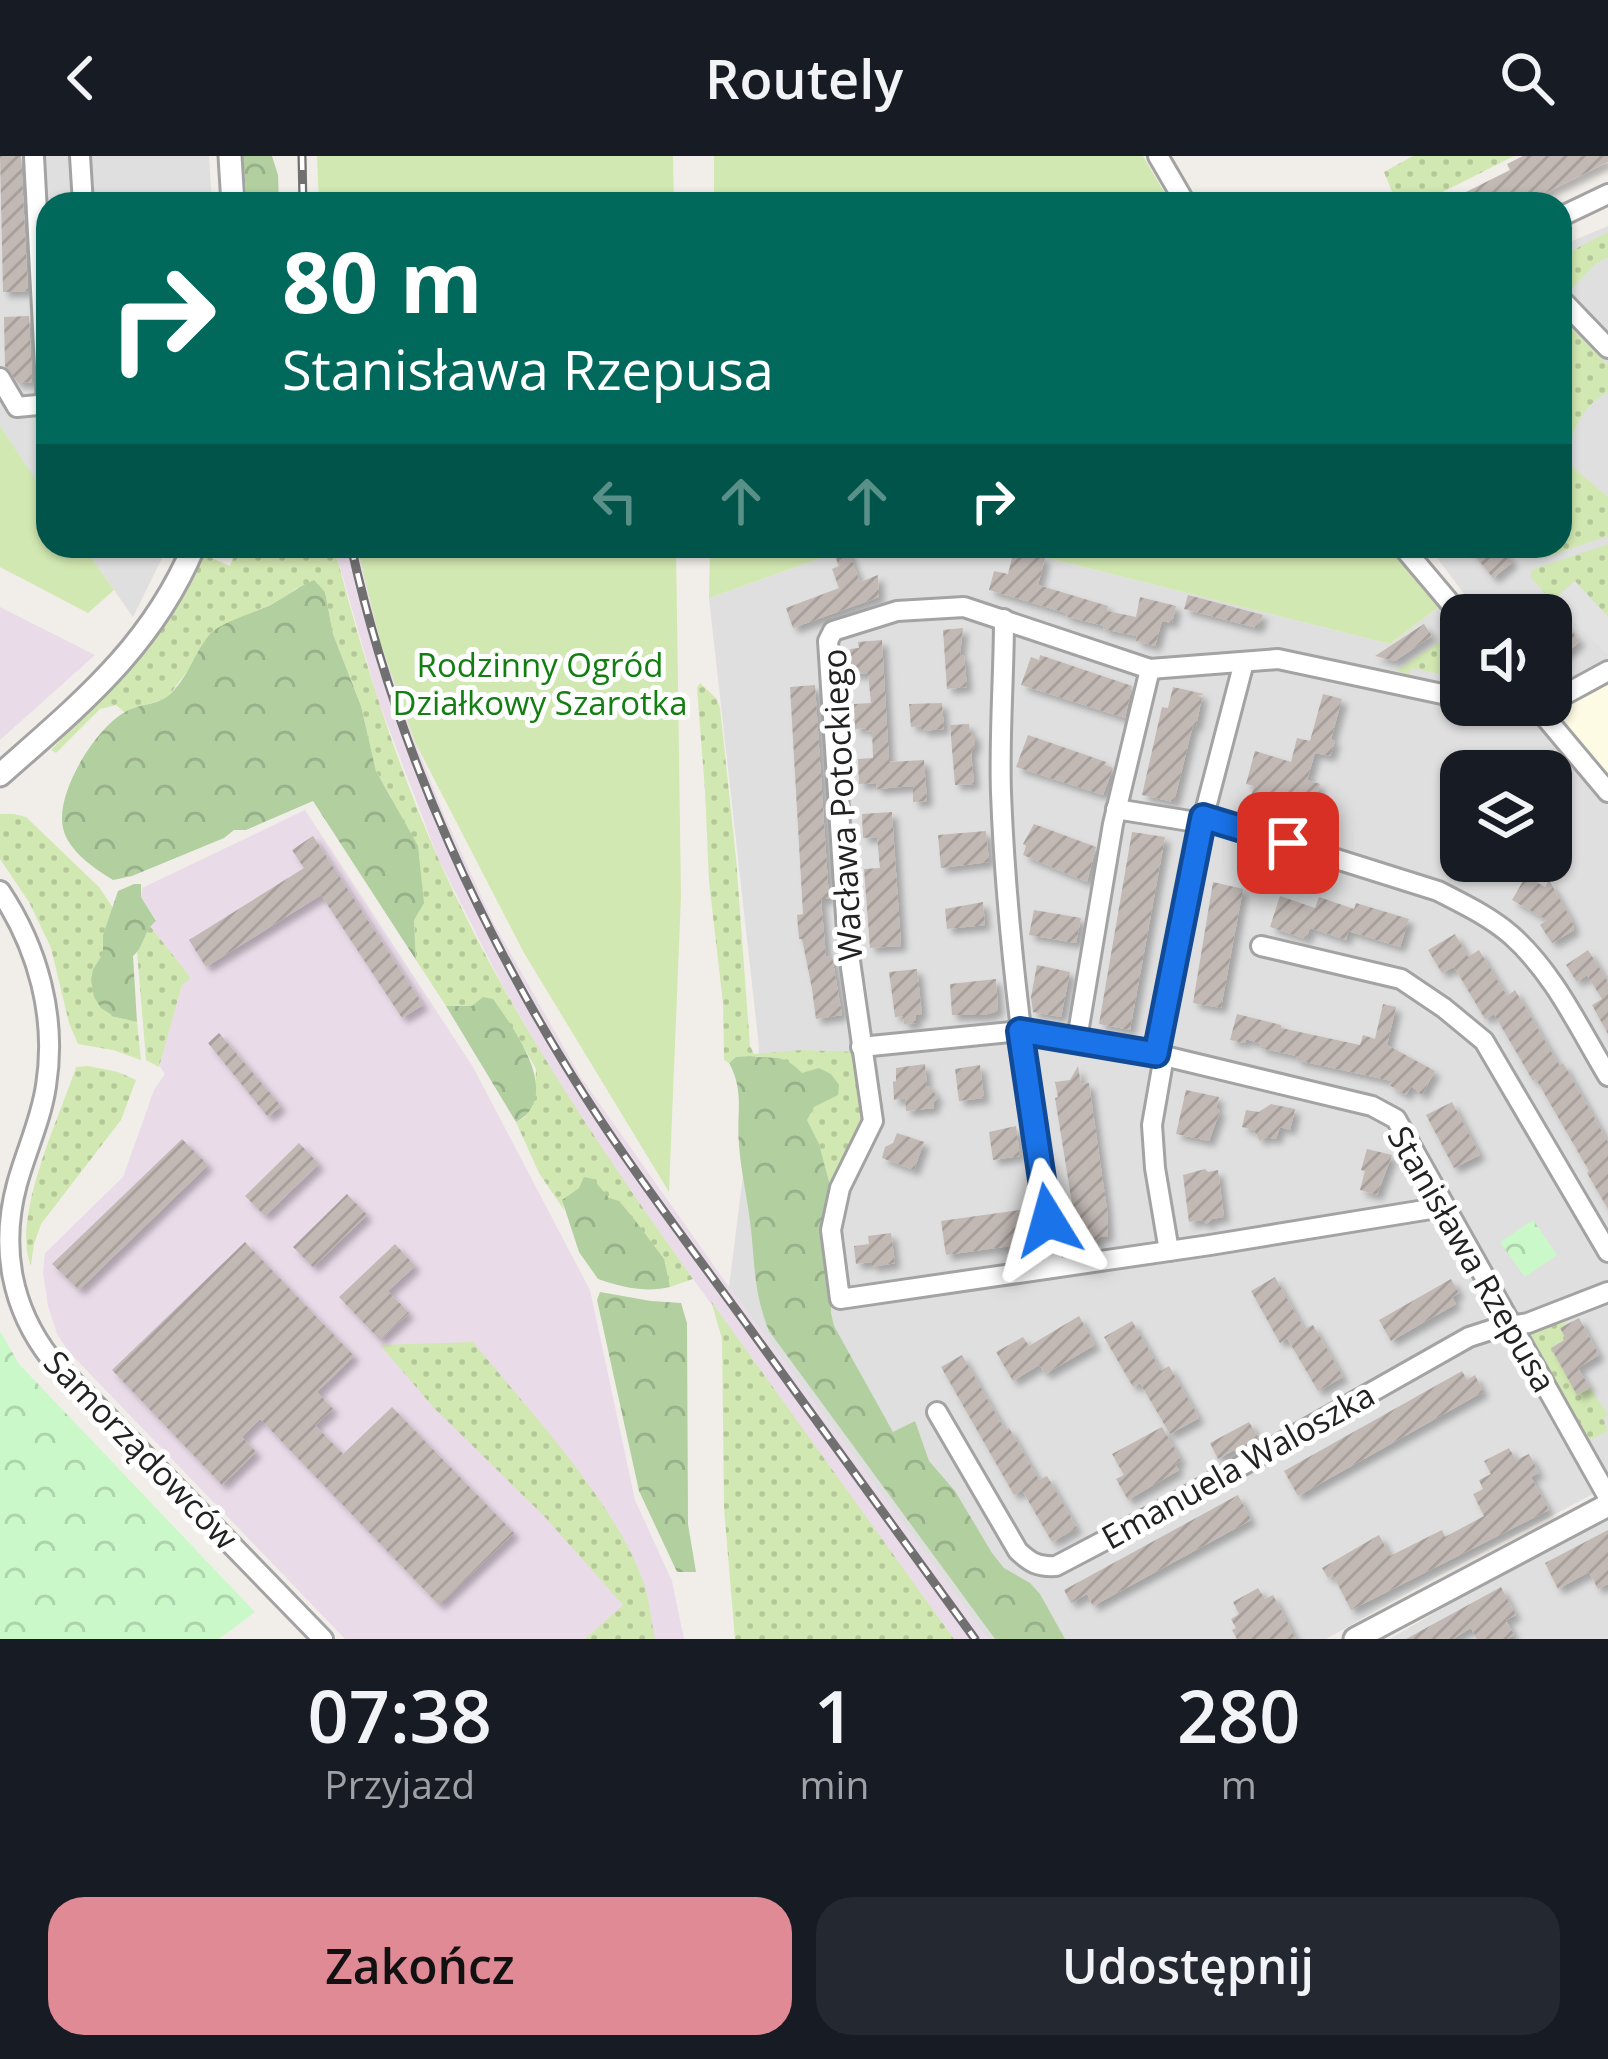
<!DOCTYPE html>
<html lang="pl">
<head>
<meta charset="utf-8">
<style>
	body { margin:0; font-family:"Open Sans",sans-serif; background:#242831; color:#f1f3f6; height:100vh; display:flex; flex-direction:column; font-size:45px; white-space:nowrap }
	* { box-sizing:border-box; margin:0 }
	p { font-size:39px; color:#9ea1a6 }
	.icon { flex:none; width:66px; height:66px; fill:none; stroke:currentColor; stroke-width:2; stroke-linecap:round; stroke-linejoin:round }
	.map { position:relative; height:1483px; overflow:hidden }
	.panel { display:flex; flex-direction:column; background:#171b24; flex:1 }
	.panel>* { flex:none }
	.hud { position:absolute; left:36px; top:36px; width:1536px; height:366px; border-radius:36px; box-shadow:0 3px 9px #0004; background:#00695c; color:#fff; overflow:hidden }
	.buttons { position:absolute; left:1440px; top:438px; display:grid; gap:24px }
	.buttons a { display:grid; place-items:center; width:132px; height:132px; border-radius:24px; background:#171b24; box-shadow:0 3px 9px #0004; font-size:60px }
	.pin { position:absolute; display:grid; place-items:center; width:102px; height:102px; color:#fff; margin:-51px; border-radius:24px; box-shadow:0 6px 18px #0006 }
	.me { position:absolute; width:132px; margin:-66px; rotate:352deg; stroke-linejoin:round; filter:drop-shadow(0 0 9px #0008) }
	.turn { display:flex; align-items:center; gap:42px; height:252px; padding:0 48px; font-size:54px }
	.turn .icon { width:156px; height:156px; stroke-width:2.5 }
	.turn b { display:block; font-size:84px; line-height:102px }
	.lanes { display:flex; align-items:center; height:114px; padding:0 48px; background:#0003; justify-content:center; gap:60px; direction:ltr }
	.lanes .off { opacity:.35 }
	.eta { display:flex; justify-content:space-evenly; align-items:center; height:204px; text-align:center }
	.eta b { font-size:72px; font-weight:600; line-height:84px }
	.primary-button { display:flex; gap:24px; margin-top:auto; padding:24px 48px }
	.primary-button a { flex:1; height:138px; border-radius:36px; background:#df8a94; color:#111; font-size:48px; font-weight:600; line-height:138px; text-align:center }
	.primary-button a+a { background:#242831; color:#f1f3f6 }
	header { display:flex; justify-content:space-between; align-items:center; height:156px; padding:0 48px; background:#171b24; font-size:54px; font-weight:600 }
	.map>svg:first-child { display:block }
	.residential { fill:#e0dfdf; fill-rule:evenodd }
	.industrial { fill:#eadbe9 }
	.education { fill:#fefbe5 }
	.grass { fill:url(#grass-dots) }
	.forest { fill:url(#forest-crowns) }
	.park { fill:url(#park-crowns) }
	.garden { fill:#d2e8b2 }
	.parking { fill:#e2e2e2 }
	.building { fill:url(#building-hatch); filter:url(#shadow) }
	.lines { fill:none; stroke-linecap:round; stroke-linejoin:round }
	.minor-casing { stroke:#a3a3a3; stroke-width:24 }
	.tertiary-casing { stroke:#a3a3a3; stroke-width:27 }
	.minor { stroke:#fff; stroke-width:18 }
	.tertiary { stroke:#fff; stroke-width:21 }
	.rail-casing { stroke:#707070; stroke-width:9 }
	.rail { stroke:#fff; stroke-width:4.5; stroke-dasharray:14; stroke-linecap:butt }
	.route-casing { stroke:#114b97; stroke-width:30 }
	.route { stroke:#1a73e8; stroke-width:21 }
	.labels { text-anchor:middle; stroke-width:10; stroke-linejoin:round; paint-order:stroke }
	.park-label { font-size:33px; fill:#137e11; stroke:#fff }
	.street-label { font-size:33px; fill:#222; stroke:#fff }
</style>
</head>
<body>
<header><svg class="icon" aria-label="back" viewBox="0 0 24 24"><path d="M15 5l-7 7 7 7"/></svg>Routely<svg class="icon" aria-label="search" viewBox="0 0 24 24"><circle cx="10" cy="10" r="6"/><path d="M15 15l6 6"/></svg></header>
<div class="map">
<svg width="1608" height="1483" viewBox="0 0 1608 1483">
	<defs>
		<pattern id="grass-dots" width="8" height="8" patternUnits="userSpaceOnUse" patternTransform="scale(3)"><rect width="8" height="8" fill="#d2e8b2"/><path d="M2 2h.1M6 6h.1" fill="none" stroke="#b4c799" stroke-width="1.8" stroke-linecap="round"/></pattern>
		<pattern id="forest-crowns" width="20" height="18" patternUnits="userSpaceOnUse" patternTransform="scale(3)"><rect width="20" height="18" fill="#b2cfa0"/><path d="M2 6a3 3 0 1 1 6 0M12 15a3 3 0 1 1 6 0" fill="none" stroke="#99b18a"/></pattern>
		<pattern id="park-crowns" width="20" height="18" patternUnits="userSpaceOnUse" patternTransform="scale(3)"><rect width="20" height="18" fill="#caf8c9"/><path d="M2 6a3 3 0 1 1 6 0M12 15a3 3 0 1 1 6 0" fill="none" stroke="#add4ac"/></pattern>
		<pattern id="building-hatch" width="6" height="6" patternUnits="userSpaceOnUse" patternTransform="scale(3)"><rect width="6" height="6" fill="#c2b9b5"/><path d="M-1 1l2-2M0 6l6-6M5 7l2-2" fill="none" stroke="#a69f9b"/></pattern>
		<filter id="shadow"><feDropShadow dx="5.5" dy="5.5" stdDeviation="3" flood-color="#0004"/></filter>
	</defs>
	<rect width="100%" height="100%" fill="#f1eee9"/>
	<g class="residential">
		<path d="M0 0H209L212 48H48V342L0 270Z"/>
		<path d="M1608 70V526L1556 555 1549 549H1551V459H1480L1428 390H1560V90Z"/>
		<path d="M83 390H168L133 461 114 434Z"/>
		<path d="M855 390H1000L1390 488 1440 450 1461 474V549H1525L1608 649V1330L1429 1425 1326 1483H987L729 1131 759 891 709 442ZM1461 615H1551V705H1461Z"/>
		<path d="M1608 1360V1483H1390L1483 1428Z"/>
	</g>
	<g class="industrial">
		<path d="M334 390H357L380 485 415 586 445 661 493 766 580 920 729 1131 987 1483H954L625 1029 546 906 501 827 438 702 378 544Z"/>
		<path d="M0 451 95 499 0 584Z"/>
		<path d="M305 654 473 911 590 1134 635 1344 672 1425 684 1483H345L69 1196 57 1178 48 1150 43 1117 45 1097 123 1021 154 934 165 918 159 909 182 829 190 821 150 770 156 764 141 741 142 732Z"/>
	</g>
	<path class="education" d="M1608 526V619L1556 555Z"/>
	<g class="grass">
		<path d="M1413 0H1514L1419 48H1397L1384 16Z"/>
		<path d="M1608 76V101L1594 109 1569 136 1560 127V101Z"/>
		<path d="M1560 160 1608 209V236C1590 245 1579 261 1572 280L1560 287Z"/>
		<path d="M1560 300 1608 341V380L1544 402 1536 390H1560Z"/>
		<path d="M1608 388V461L1575 425 1552 445 1531 422V414Z"/>
		<path d="M238 390H334C361 496 394 602 438 702 505 852 598 990 693 1123L670 1131 663 1103 609 1042 579 1032 563 1044 564 1054 539 1017 516 966 524 962 535 941 536 913 524 891 472 850H446L416 804 414 764 391 641 376 615 361 550 333 478 325 436 297 432 278 445 211 476 195 505 167 542 124 556 116 549 100 553 56 597 51 594 137 505 172 454 200 397 230 410Z"/>
		<path d="M1457 474 1461 478V522L1411 512 1409 518 1396 515Z"/>
		<path d="M700 527 717 543 720 552 736 702 750 890 754 898 802 894 857 896 863 965 832 1037 819 988 807 964 814 951C795 899 791 900 736 901L729 907 724 904 723 847 709 726 705 635 697 532Z"/>
		<path d="M0 658H14L26 661 99 731 113 752 103 779 104 798 93 813 115 861 137 866 141 904 113 894 78 888 69 867 51 792 29 746 0 703Z"/>
		<path d="M150 770 191 822 182 829 159 911 146 904 137 796Z"/>
		<path d="M88 910 118 916 136 924 121 964 41 1068 34 1088 31 1109C11 1062 60 960 76 911Z"/>
		<path d="M711 1145 954 1483H735L724 1352 722 1183Z"/>
		<path d="M1562 1163 1566 1168 1560 1173 1566 1183 1551 1192 1578 1238 1590 1232 1608 1259 1603 1262 1608 1275 1592 1283H1583L1530 1188C1530 1169 1548 1168 1562 1163Z"/>
		<path d="M473 1186C528 1254 616 1346 644 1428 650 1446 651 1465 655 1483H585L623 1449 544 1360 434 1252 380 1189Z"/>
	</g>
	<g class="forest">
		<path d="M243 0H272L278 19 279 48H247Z"/>
		<path d="M314 424 325 436 333 478 361 550 376 615 418 690 424 747 414 764 416 804 313 645 246 674H234L224 682 132 720 113 724C95 713 68 695 63 672 55 637 95 573 125 556 138 548 157 549 168 540 187 524 194 498 209 479 220 466 258 456 274 447 288 439 300 430 314 424Z"/>
		<path d="M134 728H141V741L156 765C144 774 144 791 133 800L137 866 115 861 101 852 94 841 91 824 93 813 103 798V779L118 735Z"/>
		<path d="M483 841 493 843C514 873 564 940 516 966L446 850H472Z"/>
		<path d="M750 900C775 904 782 896 802 917L819 912 831 918 839 929 838 939 814 951 807 964 819 988 832 1037 831 1157 834 1170 893 1276 915 1265 929 1305 955 1335 992 1397 1004 1412 1030 1427 1040 1438 1065 1483H995L769 1175C754 1137 755 1112 751 1073 748 1045 741 1017 739 989 736 957 745 936 729 907L736 901Z"/>
		<path d="M584 1021 593 1023 609 1042 619 1045 634 1063 664 1103 670 1131C647 1137 620 1131 598 1123L579 1096 562 1044 579 1032Z"/>
		<path d="M600 1136 651 1145 681 1147 687 1167 688 1368 696 1416H677L639 1335 597 1144Z"/>
	</g>
	<g class="park">
		<path d="M1533 1064 1557 1099 1525 1121 1500 1086Z"/>
		<path d="M0 1175 19 1208 255 1456 219 1483H0Z"/>
	</g>
	<g class="garden">
		<path d="M317 0H673L674 48H319Z"/>
		<path d="M714 0H1143L1171 48H714Z"/>
		<path d="M0 270 48 342V390H83L114 434 88 457 0 411Z"/>
		<path d="M357 390H676L681 740 669 1036 524 797 415 586 380 485Z"/>
		<path d="M710 390H855L709 442Z"/>
		<path d="M1000 390H1393L1440 450 1390 488Z"/>
	</g>
	<path class="parking" d="M1575 425 1608 461V499L1552 445Z"/>
	<g class="building">
		<path d="M0 0H21L28 135 3 136Z"/>
		<path d="M1523 0H1608V6L1523 48H1469L1464 37 1510 14 1507 8Z"/>
		<path d="M29 160 32 226 18 227 5 210 4 161Z"/>
		<path d="M1467 390H1499L1513 406 1493 422Z"/>
		<path d="M847 392 860 426 878 419 879 441 793 472 786 452 839 432 832 413 839 410 834 398Z"/>
		<path d="M1014 394 1045 402 1038 429 1108 450 1107 455 1136 461 1140 441 1176 450 1172 467 1162 465 1155 490 1136 485 1137 480 1103 473 1104 470 1065 460 1066 457 989 434 994 415 1008 418Z"/>
		<path d="M1188 439 1263 459 1257 472 1184 453Z"/>
		<path d="M1560 462 1580 485 1551 511V470Z"/>
		<path d="M1424 468 1432 480 1395 505 1375 500Z"/>
		<path d="M963 472 960 499 964 500 967 531 947 533 943 474Z"/>
		<path d="M882 484 889 606 924 604 927 645 913 646V630L877 633 876 627 859 628 858 603 873 602 872 575 867 576 866 572 855 573 854 548 871 547 868 517 852 518 850 493 859 492 858 486Z"/>
		<path d="M1040 499 1132 530 1125 562 1021 529 1031 501 1039 504Z"/>
		<path d="M815 529 829 743H821L826 801 832 800 842 859 816 863 812 833 802 783H799L797 759 803 758 790 531Z"/>
		<path d="M1173 531 1204 538 1197 540 1202 541 1198 561 1196 570 1193 569 1174 646 1142 639 1162 551 1168 552Z"/>
		<path d="M1323 538 1342 543 1331 583 1335 585 1330 600 1315 597 1307 624 1320 628 1313 653 1270 641 1268 649 1250 644 1254 630 1246 628 1255 595 1291 606 1297 582 1310 585Z"/>
		<path d="M942 547 944 573 922 575V570L911 571 909 548Z"/>
		<path d="M969 568 970 578H975V590L971 595 974 628 955 629 950 569Z"/>
		<path d="M1028 579 1106 606 1105 609 1113 612 1103 639 1016 611Z"/>
		<path d="M892 656 901 790 870 792 864 713 880 712 877 681 863 682 862 658Z"/>
		<path d="M1034 668 1096 691 1087 726 1023 699 1026 690 1023 688Z"/>
		<path d="M986 675 989 706 941 712 938 679Z"/>
		<path d="M1132 676 1165 681 1130 874 1099 868Z"/>
		<path d="M313 680 423 849 402 862 321 739 206 811 189 784 304 712 292 694Z"/>
		<path d="M1526 720 1545 731 1549 724 1572 765 1574 774 1552 787 1540 769 1547 764 1512 744Z"/>
		<path d="M1213 726 1243 733 1221 852 1193 847Z"/>
		<path d="M1280 740 1315 752 1319 741 1354 753 1356 747 1409 763 1400 791 1348 775 1346 784 1310 772 1306 783 1270 771Z"/>
		<path d="M983 746 985 769 947 773 945 753Z"/>
		<path d="M1034 754 1081 762 1076 787 1029 779Z"/>
		<path d="M1455 778 1468 801 1479 794 1507 840 1515 834 1559 909 1563 907 1608 986V1053L1587 1017 1589 1015 1536 923 1533 925 1494 858 1485 863 1454 811 1442 817 1428 794Z"/>
		<path d="M1588 794 1608 826V878L1592 849 1602 843 1587 819 1577 826 1566 809Z"/>
		<path d="M1037 809 1070 816 1061 861 1033 856 1031 841Z"/>
		<path d="M917 813 922 858 916 859V867L904 868 903 860 895 861 889 816Z"/>
		<path d="M996 823 998 855 985 859H952L950 828Z"/>
		<path d="M1383 848 1396 851 1387 889 1435 915 1422 939 1411 930 1406 939 1389 929 1392 925 1296 904 1297 900 1260 892 1261 888 1246 883 1245 887 1230 884 1237 858 1281 869V872L1360 889 1363 879 1375 883Z"/>
		<path d="M219 877 281 950 268 961 208 887Z"/>
		<path d="M925 908 927 931 932 930 933 936 938 941 934 946V952L906 955 905 942 894 944 893 926 896 925V912Z"/>
		<path d="M980 909 984 942 959 945 955 913Z"/>
		<path d="M1078 910 1081 928 1089 927 1107 1054 1108 1080 1100 1081 1096 1085 1078 1084 1055 942 1058 941 1055 926 1070 924Z"/>
		<path d="M1186 934 1219 941 1216 952 1220 955 1209 985 1176 978Z"/>
		<path d="M1452 946 1480 999 1454 1012 1426 959Z"/>
		<path d="M1271 948 1295 953 1290 974 1280 971 1276 983 1266 981 1260 985 1254 974 1242 971 1246 954 1259 956Z"/>
		<path d="M1016 970 1020 1000 993 1004 989 976Z"/>
		<path d="M897 977 924 986 914 1014 882 1002 885 991 893 987Z"/>
		<path d="M182 983 208 1009 79 1134 52 1108Z"/>
		<path d="M299 987 319 1008 265 1060 245 1040Z"/>
		<path d="M1367 993 1392 999 1377 1039 1360 1034 1365 1015 1361 1014Z"/>
		<path d="M1205 1013 1208 1016 1218 1014 1224 1061 1212 1063 1207 1068 1202 1064 1189 1066 1183 1019Z"/>
		<path d="M347 1038 367 1059 313 1111 293 1091Z"/>
		<path d="M1020 1054 1025 1057 1026 1069H1030L1032 1087 946 1099 941 1065Z"/>
		<path d="M891 1077 895 1107 872 1111V1106L856 1108 854 1090 869 1088 868 1080Z"/>
		<path d="M245 1086 354 1200 317 1236 333 1253 315 1269 343 1298 392 1251 514 1377 439 1449 260 1263 242 1281 256 1296 222 1329 112 1214Z"/>
		<path d="M395 1088 415 1110 388 1135 409 1157 380 1184 339 1141Z"/>
		<path d="M1275 1121 1304 1173 1313 1169 1343 1221 1318 1235 1287 1182 1280 1187 1251 1135Z"/>
		<path d="M1451 1123 1459 1137 1452 1141 1456 1148 1391 1185 1379 1164Z"/>
		<path d="M1079 1160 1095 1189 1045 1218 1039 1209 1013 1225 996 1196 1023 1181 1029 1190Z"/>
		<path d="M1579 1162 1599 1199 1578 1212 1590 1232 1577 1239 1551 1192 1566 1183 1560 1172Z"/>
		<path d="M1132 1165 1161 1215 1169 1210 1199 1262 1170 1278 1140 1227 1133 1231 1104 1181Z"/>
		<path d="M962 1199 1005 1274 1009 1272 1039 1324 1047 1320 1077 1372 1052 1386 1022 1334 1014 1339 941 1211Z"/>
		<path d="M1462 1215 1467 1224 1475 1219 1483 1236 1298 1340 1284 1315Z"/>
		<path d="M1249 1266 1258 1281 1218 1303 1210 1287Z"/>
		<path d="M1162 1271 1181 1304 1175 1308 1179 1314 1128 1344 1116 1323 1124 1319 1112 1298Z"/>
		<path d="M1509 1292 1516 1304 1529 1298 1539 1317 1531 1321 1549 1354 1351 1454 1333 1419 1328 1422 1322 1412 1379 1379 1390 1400 1442 1374 1445 1381 1484 1360 1473 1338 1483 1333 1479 1324 1491 1318 1484 1305Z"/>
		<path d="M1238 1339 1251 1364 1093 1450 1087 1438 1071 1447 1064 1434Z"/>
		<path d="M1608 1374V1428L1598 1433 1589 1416 1558 1433 1545 1407Z"/>
		<path d="M1501 1431 1516 1459 1506 1464 1514 1479 1507 1483H1477L1471 1472 1453 1483H1406Z"/>
		<path d="M1258 1432 1265 1443 1273 1439 1296 1483H1237L1232 1474 1236 1472 1231 1463 1239 1458 1233 1446Z"/>
	</g>
	<g class="lines">
		<g class="minor-casing">
			<g id="minor">
				<path d="M34 0 47 248"/>
				<path d="M80 0 83 48"/>
				<path d="M1158 0 1186 48"/>
				<path d="M1560 61 1608 38"/>
				<path d="M1560 142 1608 192"/>
				<path d="M0 222 17 251 48 248"/>
				<path d="M1402 390 1461 460"/>
				<path d="M1004 463C1004 520 999 579 1001 637 1007 796 1031 953 1054 1111"/>
				<path d="M1551 546 1608 515"/>
				<path d="M1535 549 1608 636"/>
				<path d="M1116 653 1202 667"/>
				<path d="M1203 661 1438 735C1463 748 1489 760 1511 779 1554 817 1579 872 1608 920"/>
				<path d="M0 735C38 792 57 861 46 930 41 964 26 995 17 1028 0 1091 11 1152 51 1203L323 1483"/>
				<path d="M1261 790 1401 823 1444 852 1484 885 1608 1096"/>
				<path d="M1077 883 1113 668 1150 513"/>
				<path d="M861 891 1020 875 1156 898 1372 950 1396 963 1608 1341"/>
				<path d="M1156 898 1202 667 1244 506"/>
				<path d="M1164 900 1152 969 1155 1012 1169 1095"/>
				<path d="M1443 1051 1210 1089 840 1143 831 1074 840 1032 873 965 848 791 828 485 833 475 897 455 964 451 1150 513 1278 503 1461 542"/>
				<path d="M937 1256 1018 1395C1031 1407 1038 1411 1056 1410L1172 1349 1469 1181 1497 1172 1528 1167 1608 1136"/>
			</g>
		</g>
		<g class="tertiary-casing">
			<g id="tertiary">
				<path d="M230 0 233 48"/>
				<path d="M0 619C80 548 151 492 194 390"/>
				<path d="M1355 1483 1608 1349"/>
			</g>
		</g>
		<use href="#minor" class="minor"/>
		<use href="#tertiary" class="tertiary"/>
		<g class="rail-casing">
			<g id="rail">
				<path d="M302 0 303 48"/>
				<path d="M351 390C396 594 486 791 601 965 648 1036 700 1104 750 1173 825 1276 900 1380 975 1483"/>
			</g>
		</g>
		<use href="#rail" class="rail"/>
	</g>
	<g class="lines">
		<g class="route-casing">
			<path id="route" d="M1048 1064 1020 875 1156 898 1203 661 1288 687"/>
		</g>
		<use href="#route" class="route"/>
	</g>
	<g class="labels">
		<g class="park-label">
			<text x="540" y="521">Rodzinny Ogród<tspan x="540" dy="38">Działkowy Szarotka</tspan></text>
		</g>
		<g class="street-label">
			<text transform="translate(842 649) rotate(-93)" y="12">Wacława Potockiego</text>
			<text transform="translate(1472 1103) rotate(60)" y="12">Stanisława Rzepusa</text>
			<text transform="translate(141 1294) rotate(46)" y="12">Samorządowców</text>
			<text transform="translate(1238 1310) rotate(-29)" y="12">Emanuela Waloszka</text>
		</g>
	</g>
</svg>
<div class="buttons">
<a><svg class="icon" aria-label="sound" viewBox="0 0 24 24"><path d="M4 9h4l5-4v14l-5-4H4zM17 9q2 3 0 6"/></svg></a>
<a><svg class="icon" aria-label="layers" viewBox="0 0 24 24"><path d="M12 4l9 5-9 5-9-5zM3 14l9 5 9-5"/></svg></a>
</div>
<div class="pin" style="left:1288px;top:687px;background:#d93025"><svg class="icon" aria-label="arrive" viewBox="0 0 24 24"><path d="M6 21V4h12l-3 4 3 4H6"/></svg></div>
<svg class="me" style="left:1048px;top:1064px" viewBox="-20 -20 40 40"><path d="M0-17L14 15 0 8-14 15z" fill="#1a73e8" stroke="#fff" stroke-width="4"/></svg>
<div class="hud">
<div class="turn"><svg class="icon" aria-label="right" viewBox="0 0 24 24"><path d="M7 20v-9h11M14 6l5 5-5 5"/></svg><div><b>80 m</b>Stanisława Rzepusa</div></div>
<div class="lanes"><svg class="icon off" aria-label="left" viewBox="0 0 24 24"><path d="M17 20v-9H6M10 6l-5 5 5 5"/></svg><svg class="icon off" aria-label="ahead" viewBox="0 0 24 24"><path d="M12 20V5M6 11l6-6 6 6"/></svg><svg class="icon off" aria-label="ahead" viewBox="0 0 24 24"><path d="M12 20V5M6 11l6-6 6 6"/></svg><svg class="icon" aria-label="right" viewBox="0 0 24 24"><path d="M7 20v-9h11M14 6l5 5-5 5"/></svg></div>
</div>
</div>
<section class="panel">
<div class="eta">
<div><b>07:38</b><p>Przyjazd</p></div>
<div><b>1</b><p>min</p></div>
<div><b>280</b><p>m</p></div>
</div>
<div class="primary-button"><a>Zakończ</a><a>Udostępnij</a></div>
</section>
</body>
</html>
